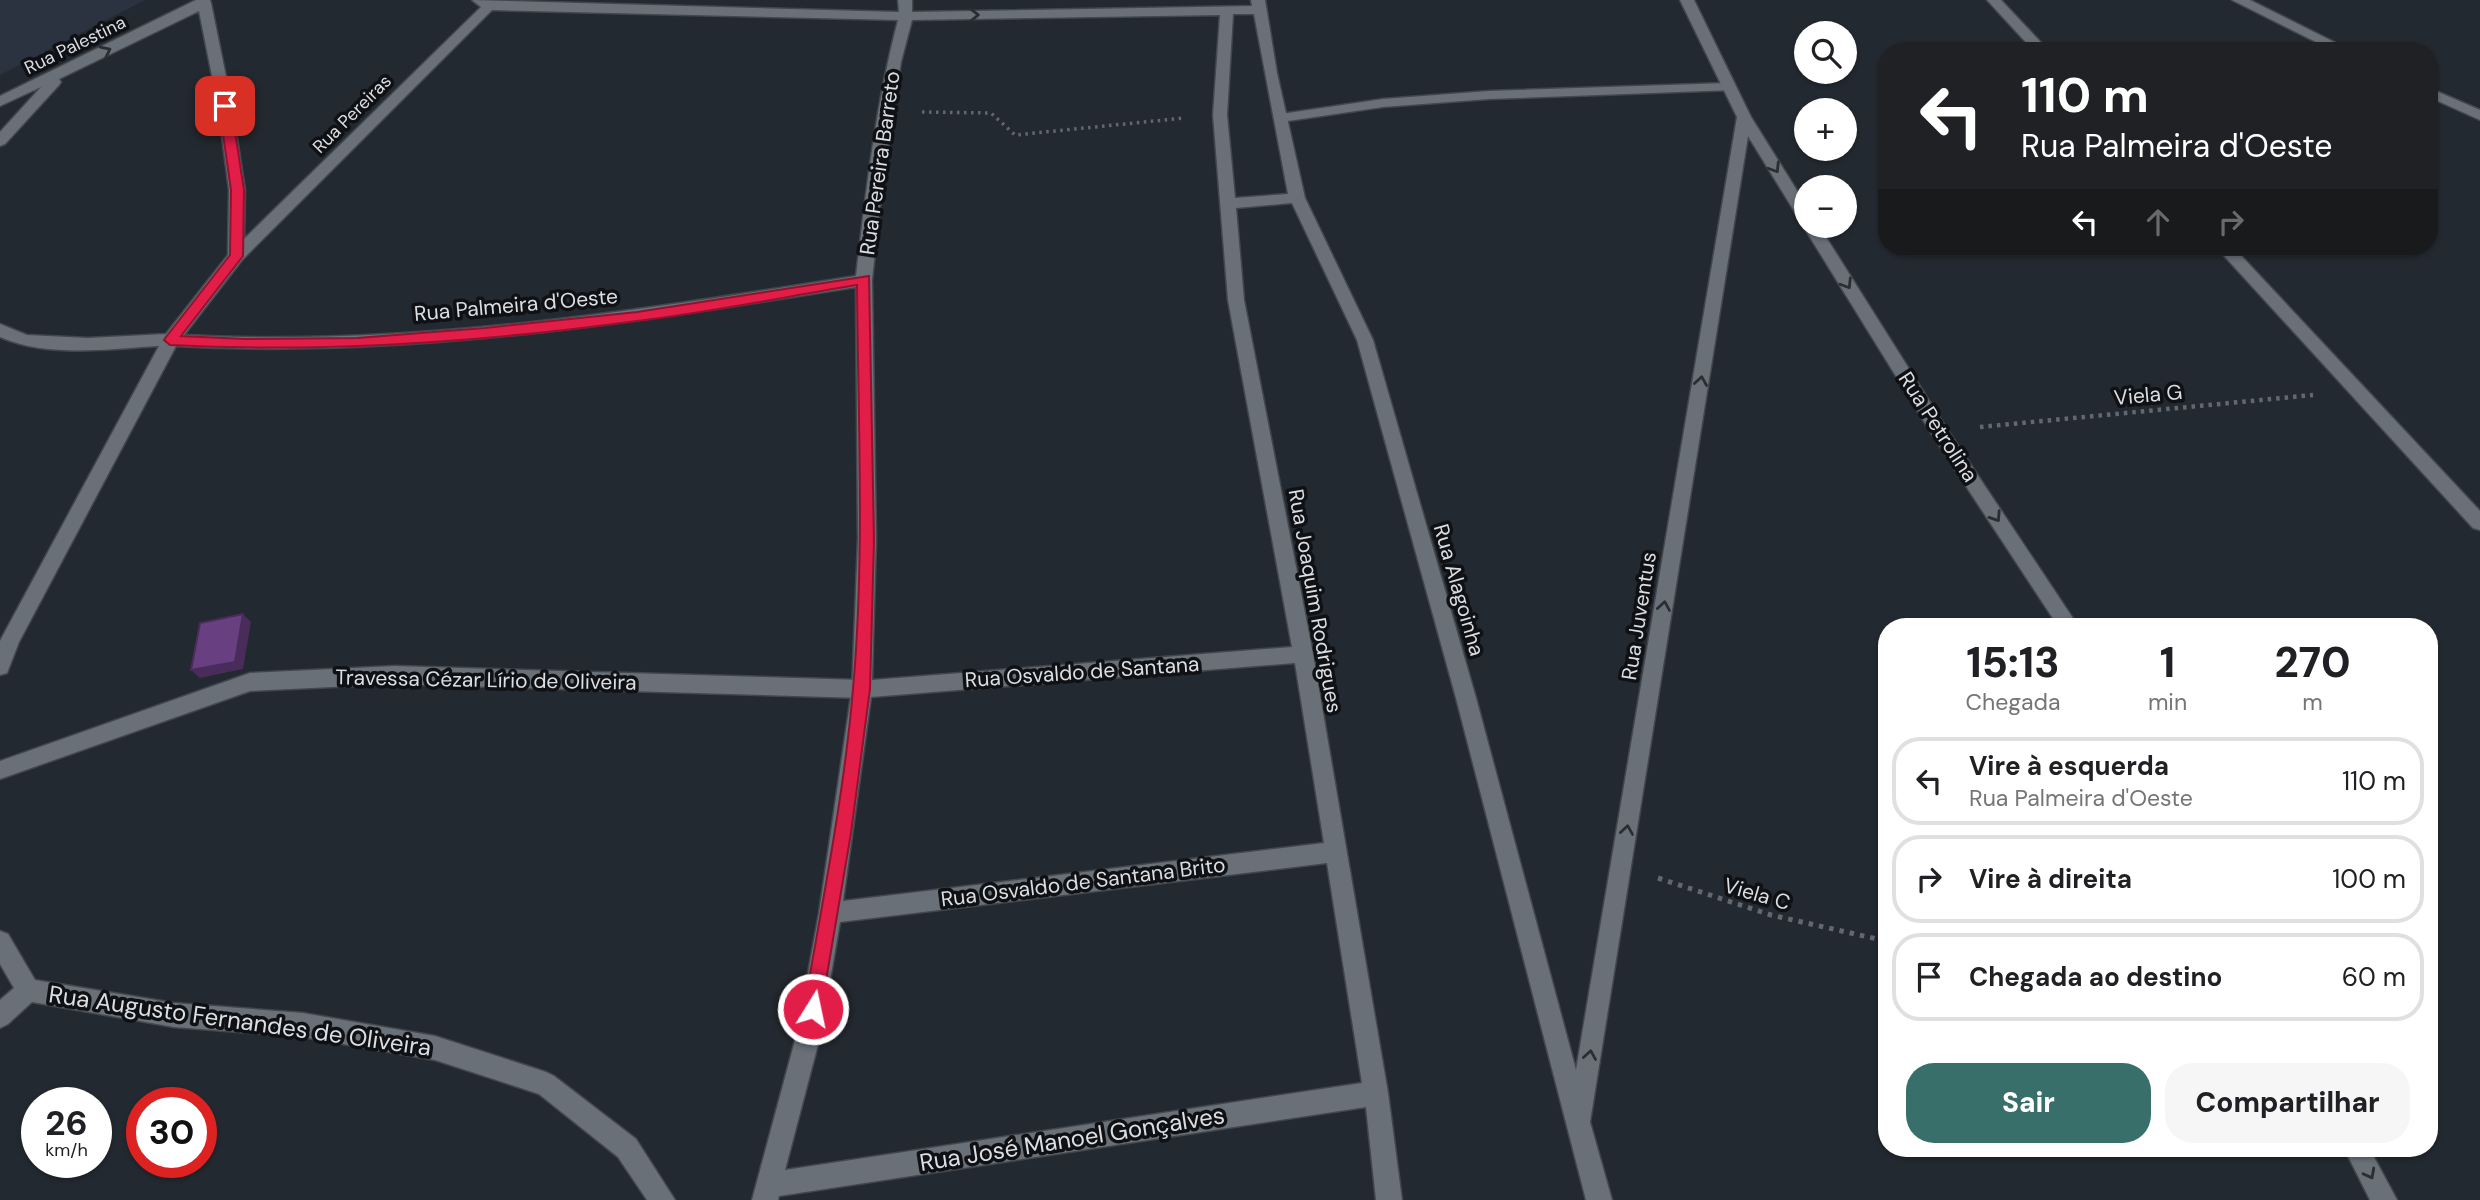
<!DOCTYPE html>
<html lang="pt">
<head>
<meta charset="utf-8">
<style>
	body { margin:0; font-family:"DM Sans",sans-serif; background:#f6f6f6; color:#202124; height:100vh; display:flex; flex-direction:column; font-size:26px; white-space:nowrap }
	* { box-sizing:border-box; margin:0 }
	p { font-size:23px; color:#757577 }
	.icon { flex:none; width:38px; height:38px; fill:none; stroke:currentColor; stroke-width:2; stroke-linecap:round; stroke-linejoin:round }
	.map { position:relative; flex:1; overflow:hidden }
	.panel { position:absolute; left:1878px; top:618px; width:560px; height:539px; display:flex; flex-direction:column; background:#fff; border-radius:28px; box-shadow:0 2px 5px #0004 }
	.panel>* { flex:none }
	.top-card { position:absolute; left:1878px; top:42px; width:560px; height:214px; border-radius:28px; box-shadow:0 2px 5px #0004; background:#202124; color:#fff; overflow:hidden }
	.tools { position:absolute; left:1794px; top:21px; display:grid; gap:14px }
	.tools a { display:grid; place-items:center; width:63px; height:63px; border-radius:50%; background:#fff; box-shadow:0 2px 5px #0004; font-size:35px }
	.speed { position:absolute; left:21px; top:1087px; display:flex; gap:14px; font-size:35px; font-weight:700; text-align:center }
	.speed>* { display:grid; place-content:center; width:91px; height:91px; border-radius:50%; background:#fff; box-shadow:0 2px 5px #0004; line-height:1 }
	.speed small { font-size:18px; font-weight:400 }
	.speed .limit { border:10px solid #d22; background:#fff; color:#111 }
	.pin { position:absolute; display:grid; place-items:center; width:60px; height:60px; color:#fff; margin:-30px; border-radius:14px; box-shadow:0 4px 10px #0006 }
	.me { position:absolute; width:77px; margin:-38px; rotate:10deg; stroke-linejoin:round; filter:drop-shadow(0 0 5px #0008) }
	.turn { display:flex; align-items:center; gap:24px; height:147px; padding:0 28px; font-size:32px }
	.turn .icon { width:91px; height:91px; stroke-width:2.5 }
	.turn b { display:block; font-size:49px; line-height:60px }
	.lanes { display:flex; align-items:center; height:66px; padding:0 28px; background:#0003; justify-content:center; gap:35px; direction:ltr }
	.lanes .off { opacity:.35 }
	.eta { display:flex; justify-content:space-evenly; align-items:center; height:119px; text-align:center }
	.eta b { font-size:42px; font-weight:800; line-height:49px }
	.action { display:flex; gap:14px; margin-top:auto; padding:14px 28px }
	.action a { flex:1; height:80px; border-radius:28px; background:#396f6b; color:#fff; font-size:28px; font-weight:800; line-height:80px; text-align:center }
	.action a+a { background:#f6f6f6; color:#202124 }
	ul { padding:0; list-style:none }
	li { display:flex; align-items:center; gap:21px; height:88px; margin:0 14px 10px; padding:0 14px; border:4px solid #e0e0e0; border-radius:28px }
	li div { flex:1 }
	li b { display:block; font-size:26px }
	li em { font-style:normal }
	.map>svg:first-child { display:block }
	.built { fill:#2a333f }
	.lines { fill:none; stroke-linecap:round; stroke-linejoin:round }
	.service-casing { stroke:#42464d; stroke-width:3 }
	.minor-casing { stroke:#42464d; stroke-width:3 }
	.path-far2 { stroke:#63686f; stroke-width:3.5; stroke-dasharray:2.5 4.5; stroke-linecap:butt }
	.path-far1 { stroke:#63686f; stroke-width:4.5; stroke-dasharray:3.5 5; stroke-linecap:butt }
	.path { stroke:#63686f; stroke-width:5; stroke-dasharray:4.5 6; stroke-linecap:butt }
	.service { fill:#697078; fill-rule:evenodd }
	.minor { fill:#697078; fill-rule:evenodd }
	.shaded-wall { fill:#492c5a }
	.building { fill:#683f81; stroke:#492c5a; stroke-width:2 }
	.oneway { stroke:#2a2e32 }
	.route { fill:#e11d48; stroke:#92132f; stroke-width:2 }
	.labels { text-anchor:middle; stroke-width:7; stroke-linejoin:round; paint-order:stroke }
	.far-street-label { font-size:18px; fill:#dbdee3; stroke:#0f1114 }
	.street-label { font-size:21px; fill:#dbdee3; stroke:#0f1114 }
	.near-street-label { font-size:24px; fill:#dbdee3; stroke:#0f1114 }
</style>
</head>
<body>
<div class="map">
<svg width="2480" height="1200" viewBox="0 0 2480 1200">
	<rect width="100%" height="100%" fill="#232930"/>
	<path class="built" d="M0 0H145L0 75Z"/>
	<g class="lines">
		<g class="service-casing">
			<g id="service">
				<path d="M1728 83 1735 87 1733 90 1489 99 1383 107 1281 122 1274 118 1281 114 1383 99 1489 91Z"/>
				<path d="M395 666 862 680 869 683 872 689 869 695 862 698 395 684 250 691 0 779V761L250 673Z"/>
			</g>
		</g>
		<g class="minor-casing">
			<g id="minor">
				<path d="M196 0H210L211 3 232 106 245 190 244 239 481 7 472 0 899 12 898 0H912V12L1252 6 1251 0H1265L1277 73 1305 198 1373 340 1476 698 1576 1070 1737 117 1680 0H1694L1751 117 1806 205V226H1819L1945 426 2078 626H2058L1933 436 1803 226 1805 223 1801 222 1748 136 1590 1122 1612 1200H1586L1456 698 1357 340 1292 203 1236 208 1244 300 1313 654 1388 1093 1402 1200H1376L1366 1107 779 1196 778 1200H752L797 1033 819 913 852 689 858 539 856 287C630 323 405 359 176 346L19 642 7 673 0 675V641L159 346C108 349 48 358 0 337V324L27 335 88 338 166 334 228 255 229 190 218 106 199 11 59 79 61 82 59 85 5 144 0 146V132L41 87 0 106V96ZM492 10 898 20C876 103 866 190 856 276 634 311 410 347 184 335L242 260ZM1233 14H1254L1288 194 1235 198 1227 115ZM1220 15 1213 115 1228 300 1292 647 872 680 876 539 872 280 882 189 901 62 912 20ZM1295 663 1324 843 843 901 871 697ZM1327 863 1362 1083 785 1170 821 1033 840 922Z"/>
				<path d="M1987 0H2001L2049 51H2034Z"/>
				<path d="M2232 0H2250L2352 51H2334Z"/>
				<path d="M2429 88 2480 110V120L2429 97Z"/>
				<path d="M2216 247H2233L2480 511V530L2473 528Z"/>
				<path d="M0 931 8 934 35 980 174 1003 303 1013 435 1036 546 1072 554 1076 636 1139 675 1200H647L618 1157 539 1094 435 1060 303 1037 174 1027 32 1002 8 1024 0 1028V1000L14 988 0 964Z"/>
				<path d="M2344 1148H2369L2397 1200H2370Z"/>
			</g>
		</g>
		<path class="path-far2" d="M922 112 991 113 1015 135 1184 118"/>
		<path class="path-far1" d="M1980 427 2313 395"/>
		<path class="path" d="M1658 878 1771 915 1886 941"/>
		<use href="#service" class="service"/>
		<use href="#minor" class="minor"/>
	</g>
	<path class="shaded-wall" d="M243 614 251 622 243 669 200 678 191 670Z"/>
	<path class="building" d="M243 614 235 662 191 670 200 623Z"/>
	<defs><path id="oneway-chevron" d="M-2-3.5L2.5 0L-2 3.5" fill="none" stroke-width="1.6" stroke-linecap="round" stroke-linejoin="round" transform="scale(1.75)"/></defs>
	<g class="oneway">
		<use href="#oneway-chevron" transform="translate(974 15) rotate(-1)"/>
		<use href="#oneway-chevron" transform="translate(106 51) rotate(-26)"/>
		<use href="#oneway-chevron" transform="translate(1775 168) rotate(58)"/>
		<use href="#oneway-chevron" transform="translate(1847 284) rotate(58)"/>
		<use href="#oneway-chevron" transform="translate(1701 381) rotate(-81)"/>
		<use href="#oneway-chevron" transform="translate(1996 517) rotate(57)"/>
		<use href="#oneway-chevron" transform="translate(1664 606) rotate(-81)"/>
		<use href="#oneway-chevron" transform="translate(1627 830) rotate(-81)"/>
		<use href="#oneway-chevron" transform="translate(1590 1055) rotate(-81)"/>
		<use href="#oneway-chevron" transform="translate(2370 1174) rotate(62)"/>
	</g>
	<path class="route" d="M225 102 231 106 244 190 243 256 181 336 245 339 357 338 485 328 637 312 869 276 874 540 870 689 851 833 820 1016 813 1018 806 1016 804 1009C822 903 844 796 853 689 865 555 858 419 857 285 784 297 711 312 637 321 482 342 326 353 170 345L164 340 166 337 230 255 231 190 219 106Z"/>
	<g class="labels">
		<g class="far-street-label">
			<text transform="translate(75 45) rotate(-26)" y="6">Rua Palestina</text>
			<text transform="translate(352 114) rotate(-45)" y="6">Rua Pereiras</text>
		</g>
		<g class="street-label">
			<text transform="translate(880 163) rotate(-82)" y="7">Rua Pereira Barreto</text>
			<text transform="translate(516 305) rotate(-5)" y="7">Rua Palmeira d'Oeste</text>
			<text transform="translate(2148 395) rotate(-5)" y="7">Viela G</text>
			<text transform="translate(1938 427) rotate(57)" y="7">Rua Petrolina</text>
			<text transform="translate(1459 590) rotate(74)" y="7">Rua Alagoinha</text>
			<text transform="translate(1315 601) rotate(80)" y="7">Rua Joaquim Rodrigues</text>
			<text transform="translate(1639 616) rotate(-81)" y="7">Rua Juventus</text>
			<text transform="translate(1082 672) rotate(-4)" y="7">Rua Osvaldo de Santana</text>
			<text transform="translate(486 680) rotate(1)" y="7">Travessa Cézar Lírio de Oliveira</text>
			<text transform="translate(1083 882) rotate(-7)" y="7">Rua Osvaldo de Santana Brito</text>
			<text transform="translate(1757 894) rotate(16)" y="7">Viela C</text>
		</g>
		<g class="near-street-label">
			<text transform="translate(240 1021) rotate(8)" y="8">Rua Augusto Fernandes de Oliveira</text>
			<text transform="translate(1072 1139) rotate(-9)" y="8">Rua José Manoel Gonçalves</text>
		</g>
	</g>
</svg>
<div class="tools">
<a><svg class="icon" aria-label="search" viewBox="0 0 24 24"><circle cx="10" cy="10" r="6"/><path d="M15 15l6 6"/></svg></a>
<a>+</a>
<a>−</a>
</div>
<div class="speed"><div>26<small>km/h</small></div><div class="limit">30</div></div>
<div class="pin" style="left:225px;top:106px;background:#d93025"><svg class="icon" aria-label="arrive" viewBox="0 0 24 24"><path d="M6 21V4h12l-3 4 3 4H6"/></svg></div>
<svg class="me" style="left:813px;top:1009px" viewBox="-20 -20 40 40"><circle r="17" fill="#e11d48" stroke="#fff" stroke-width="3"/><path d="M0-11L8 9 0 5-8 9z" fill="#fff"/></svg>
<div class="top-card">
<div class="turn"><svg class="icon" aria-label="left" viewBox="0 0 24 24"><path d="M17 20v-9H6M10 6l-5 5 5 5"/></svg><div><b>110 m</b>Rua Palmeira d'Oeste</div></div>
<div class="lanes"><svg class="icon" aria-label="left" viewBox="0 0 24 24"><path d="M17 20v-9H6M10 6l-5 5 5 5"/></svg><svg class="icon off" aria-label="ahead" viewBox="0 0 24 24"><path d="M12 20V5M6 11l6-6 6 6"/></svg><svg class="icon off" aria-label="right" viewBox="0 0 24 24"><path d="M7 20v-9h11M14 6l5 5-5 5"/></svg></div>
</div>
<section class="panel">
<div class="eta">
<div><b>15:13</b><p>Chegada</p></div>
<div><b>1</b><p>min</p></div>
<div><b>270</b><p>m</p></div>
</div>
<ul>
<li><svg class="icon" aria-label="left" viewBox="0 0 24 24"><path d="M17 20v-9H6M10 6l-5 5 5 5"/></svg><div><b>Vire à esquerda</b><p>Rua Palmeira d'Oeste</p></div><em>110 m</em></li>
<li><svg class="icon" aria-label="right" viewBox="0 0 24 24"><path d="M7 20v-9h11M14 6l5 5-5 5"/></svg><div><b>Vire à direita</b></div><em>100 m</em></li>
<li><svg class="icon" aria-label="arrive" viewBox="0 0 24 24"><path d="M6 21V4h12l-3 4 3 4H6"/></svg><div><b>Chegada ao destino</b></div><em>60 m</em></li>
</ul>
<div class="action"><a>Sair</a><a>Compartilhar</a></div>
</section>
</div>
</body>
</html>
